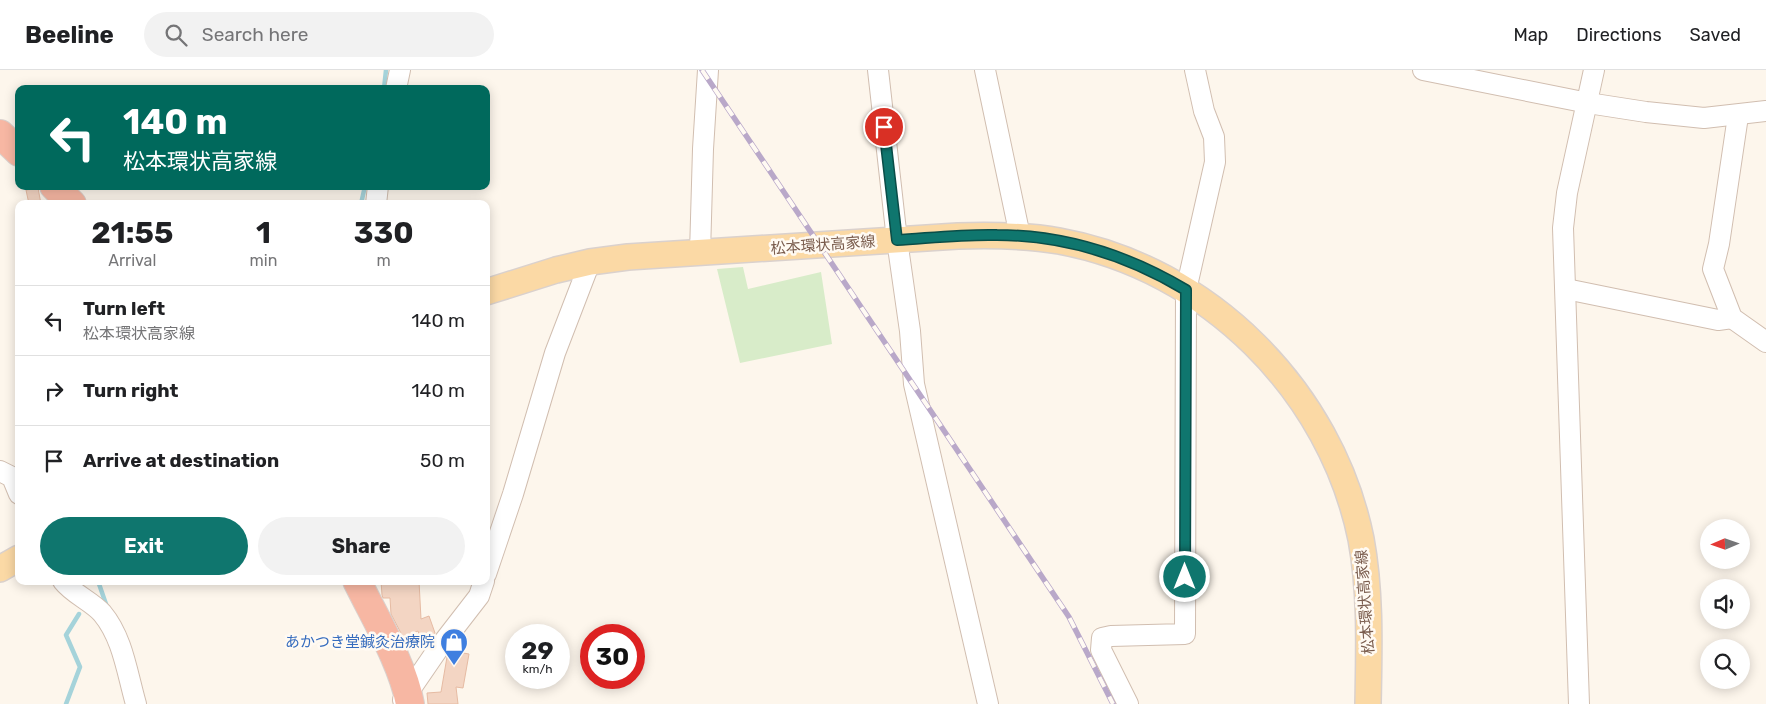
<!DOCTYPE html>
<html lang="en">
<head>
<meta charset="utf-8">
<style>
	body { margin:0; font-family:Rubik,"Noto Sans JP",sans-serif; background:#f2f2f2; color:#202124; height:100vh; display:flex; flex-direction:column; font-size:19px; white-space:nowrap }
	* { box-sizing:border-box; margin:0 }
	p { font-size:16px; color:#757577 }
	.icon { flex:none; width:28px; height:28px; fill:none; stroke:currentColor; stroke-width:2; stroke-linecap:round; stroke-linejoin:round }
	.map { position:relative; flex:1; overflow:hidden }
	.panel { position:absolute; left:15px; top:130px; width:475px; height:385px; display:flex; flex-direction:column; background:#fff; border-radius:10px; box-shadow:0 2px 12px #0003 }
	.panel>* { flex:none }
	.hud { position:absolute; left:15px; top:15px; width:475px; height:105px; border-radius:10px; box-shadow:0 2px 12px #0003; background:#00695c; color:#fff; overflow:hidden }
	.needle { width:32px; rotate:268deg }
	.fabs { position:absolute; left:1700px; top:449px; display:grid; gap:10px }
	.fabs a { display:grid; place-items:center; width:50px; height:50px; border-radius:50%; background:#fff; box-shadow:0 2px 12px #0003; font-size:25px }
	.speed { position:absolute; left:505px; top:554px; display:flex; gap:10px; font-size:25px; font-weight:700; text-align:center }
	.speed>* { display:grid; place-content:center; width:65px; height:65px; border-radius:50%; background:#fff; box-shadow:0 2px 12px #0003; line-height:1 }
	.speed small { font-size:12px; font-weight:400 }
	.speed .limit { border:8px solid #d22; background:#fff; color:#111 }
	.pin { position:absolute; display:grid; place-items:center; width:42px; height:42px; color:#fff; margin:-21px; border:2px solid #fff; border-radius:50%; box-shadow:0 1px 5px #0007 }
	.me { position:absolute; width:55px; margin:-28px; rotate:0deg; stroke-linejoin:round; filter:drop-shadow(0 0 4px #0008) }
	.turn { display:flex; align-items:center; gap:18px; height:105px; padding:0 25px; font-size:22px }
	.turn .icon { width:65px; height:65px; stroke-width:2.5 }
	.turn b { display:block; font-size:35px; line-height:42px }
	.eta { display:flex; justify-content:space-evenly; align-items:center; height:85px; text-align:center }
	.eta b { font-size:30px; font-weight:700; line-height:35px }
	.action { display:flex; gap:10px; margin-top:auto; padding:10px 25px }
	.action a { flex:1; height:58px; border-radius:30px; background:#0f766e; color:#fff; font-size:20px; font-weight:700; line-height:58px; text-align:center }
	.action a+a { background:#f2f2f2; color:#202124 }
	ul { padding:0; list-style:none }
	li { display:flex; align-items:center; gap:15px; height:70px; padding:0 25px; border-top:1px solid #e0e0e0 }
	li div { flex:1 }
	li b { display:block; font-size:19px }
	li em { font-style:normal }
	header { display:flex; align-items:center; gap:30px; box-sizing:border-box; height:70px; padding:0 25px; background:#fff; border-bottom:1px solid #e0e0e0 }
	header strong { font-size:24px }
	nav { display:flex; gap:28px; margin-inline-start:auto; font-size:18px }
	.search { width:350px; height:45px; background:#f2f2f2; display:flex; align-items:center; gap:12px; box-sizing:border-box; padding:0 18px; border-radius:28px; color:#757577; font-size:19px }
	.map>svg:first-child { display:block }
	.green { fill:#d8ecc9 }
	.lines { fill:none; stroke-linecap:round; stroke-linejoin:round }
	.stream { stroke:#a5d3da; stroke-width:4.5 }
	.building { fill:#f3d5c3; stroke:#e6bba3 }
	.minor-casing { stroke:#d1beb0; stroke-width:22 }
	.major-casing { stroke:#dad1cd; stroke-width:28 }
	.highway-casing { stroke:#dad1cd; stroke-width:30 }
	.minor { stroke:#fff; stroke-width:20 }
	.major { stroke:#fbd9a5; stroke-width:25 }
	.highway { stroke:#f7b7a3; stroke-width:28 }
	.rail-casing { stroke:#b9a8c9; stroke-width:5.5 }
	.rail { stroke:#fffaf3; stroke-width:4; stroke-dasharray:11; stroke-linecap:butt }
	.route-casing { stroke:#0a4d48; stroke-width:12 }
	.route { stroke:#0f766e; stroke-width:9 }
	.labels { text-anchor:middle; stroke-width:5; stroke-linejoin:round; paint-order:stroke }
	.street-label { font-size:15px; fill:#7a5c4d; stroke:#fffaf3 }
	.shop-label { font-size:15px; fill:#366cbe; stroke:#fffaf3; text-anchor:end }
</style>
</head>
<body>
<header>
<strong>Beeline</strong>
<div class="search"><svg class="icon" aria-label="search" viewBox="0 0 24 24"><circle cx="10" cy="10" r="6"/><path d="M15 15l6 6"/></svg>Search here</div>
<nav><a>Map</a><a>Directions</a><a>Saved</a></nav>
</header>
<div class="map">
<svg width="1766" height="634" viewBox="0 0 1766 634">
	<rect width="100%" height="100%" fill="#fdf6ec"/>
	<path class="green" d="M743 197 748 219 821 202 832 274 740 293 717 199Z"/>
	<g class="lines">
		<g class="stream">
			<path d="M384 19 386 0"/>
			<path d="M361 134 365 116"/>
			<path d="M98 511 107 537"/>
			<path d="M66 634 80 597 66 565 79 544"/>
		</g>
	</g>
	<g class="building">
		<path d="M38 118 41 134H29L26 120Z"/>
		<path d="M381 511H419L421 549 429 546 435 563 430 570 422 573 418 561 403 567 391 544 390 528H383L382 525Z"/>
		<path d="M452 581 469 584 463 618 456 617 458 634H428L427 623 441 622 447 587Z"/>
	</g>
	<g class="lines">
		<g class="minor-casing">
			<g id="minor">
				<path d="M878 0 897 170 910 261 914 314 988 634"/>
				<path d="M985 0 1020 166"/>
				<path d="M1423 0 1588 33 1646 42 1704 48 1766 41"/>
				<path d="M396 19 400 0"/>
				<path d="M1738 46 1719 174 1713 199 1732 248 1766 272"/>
				<path d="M376 134 378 116"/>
				<path d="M700 183 703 79 708 0"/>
				<path d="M1566 219 1718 250 1732 248"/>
				<path d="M0 401 12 407 19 424"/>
				<path d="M486 504 513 424 555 283 590 192"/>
				<path d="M63 511C73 524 91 531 102 543 123 568 127 603 136 634"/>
				<path d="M403 630 438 579 479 526 484 511"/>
				<path d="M1128 634 1101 580 1102 568 1111 566 1185 564 1186 220 1215 92 1214 67 1204 41 1195 0"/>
				<path d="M1579 634 1563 158 1567 123 1594 0"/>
			</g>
		</g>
		<g class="major-casing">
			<g id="major">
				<path d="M486 222 556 200 590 192 628 187 958 166C992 165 1026 165 1059 171 1208 198 1331 321 1361 469 1371 523 1369 579 1368 634"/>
				<path d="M0 499 19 488"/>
			</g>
		</g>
		<g class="highway-casing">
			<g id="highway">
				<path d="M0 64 19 82"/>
				<path d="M54 116 72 134"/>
				<path d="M357 511C375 548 403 594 410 634"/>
			</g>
		</g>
		<use href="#minor" class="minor"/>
		<use href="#major" class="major"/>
		<use href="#highway" class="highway"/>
		<g class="rail-casing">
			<path id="rail" d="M702 0 1069 547 1113 634"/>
		</g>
		<use href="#rail" class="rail"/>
	</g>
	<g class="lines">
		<g class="route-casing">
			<path id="route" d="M884 57 897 170C930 168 964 164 997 165 1064 165 1129 186 1186 220L1185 507"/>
		</g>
		<use href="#route" class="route"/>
	</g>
	<defs>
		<g id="shop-pin" transform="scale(1.4375)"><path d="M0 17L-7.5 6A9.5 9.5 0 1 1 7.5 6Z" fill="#3f7fe0" stroke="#fffaf3"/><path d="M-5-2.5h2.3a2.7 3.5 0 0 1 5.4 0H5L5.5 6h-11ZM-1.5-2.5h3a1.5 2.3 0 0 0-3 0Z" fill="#fff"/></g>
	</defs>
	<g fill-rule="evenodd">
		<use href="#shop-pin" x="454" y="572"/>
	</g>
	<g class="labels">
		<g class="street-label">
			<text transform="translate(823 175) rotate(-4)" y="5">松本環状高家線</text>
			<text transform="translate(1365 532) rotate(-94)" y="5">松本環状高家線</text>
		</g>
		<g class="shop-label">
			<text x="435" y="577">あかつき堂鍼灸治療院</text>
		</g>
	</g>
</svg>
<div class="fabs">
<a><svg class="needle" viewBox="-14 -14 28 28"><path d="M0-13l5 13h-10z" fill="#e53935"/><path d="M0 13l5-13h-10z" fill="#757577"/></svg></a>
<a><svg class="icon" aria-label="sound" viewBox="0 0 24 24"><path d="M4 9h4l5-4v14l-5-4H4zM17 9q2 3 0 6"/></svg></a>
<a><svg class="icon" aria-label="search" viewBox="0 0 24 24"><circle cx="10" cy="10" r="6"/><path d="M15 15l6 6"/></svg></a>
</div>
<div class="speed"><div>29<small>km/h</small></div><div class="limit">30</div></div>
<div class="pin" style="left:884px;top:57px;background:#d93025"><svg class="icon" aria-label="arrive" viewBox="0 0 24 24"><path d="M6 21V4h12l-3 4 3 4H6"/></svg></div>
<svg class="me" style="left:1185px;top:507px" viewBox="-20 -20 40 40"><circle r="17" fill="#0f766e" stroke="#fff" stroke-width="3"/><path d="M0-11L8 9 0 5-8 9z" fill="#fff"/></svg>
<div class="hud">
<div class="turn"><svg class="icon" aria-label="left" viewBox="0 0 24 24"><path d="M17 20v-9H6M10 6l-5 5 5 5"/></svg><div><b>140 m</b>松本環状高家線</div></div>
</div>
<section class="panel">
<div class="eta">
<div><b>21:55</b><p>Arrival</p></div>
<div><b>1</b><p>min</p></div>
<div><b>330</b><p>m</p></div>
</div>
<ul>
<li><svg class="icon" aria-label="left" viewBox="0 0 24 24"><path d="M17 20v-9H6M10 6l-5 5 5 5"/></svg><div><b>Turn left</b><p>松本環状高家線</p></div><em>140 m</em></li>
<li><svg class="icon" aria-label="right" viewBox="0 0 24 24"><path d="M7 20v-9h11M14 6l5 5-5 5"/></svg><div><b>Turn right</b></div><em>140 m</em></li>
<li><svg class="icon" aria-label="arrive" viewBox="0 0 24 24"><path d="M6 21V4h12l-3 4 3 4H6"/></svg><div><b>Arrive at destination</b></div><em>50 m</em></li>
</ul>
<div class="action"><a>Exit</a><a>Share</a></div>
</section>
</div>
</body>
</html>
